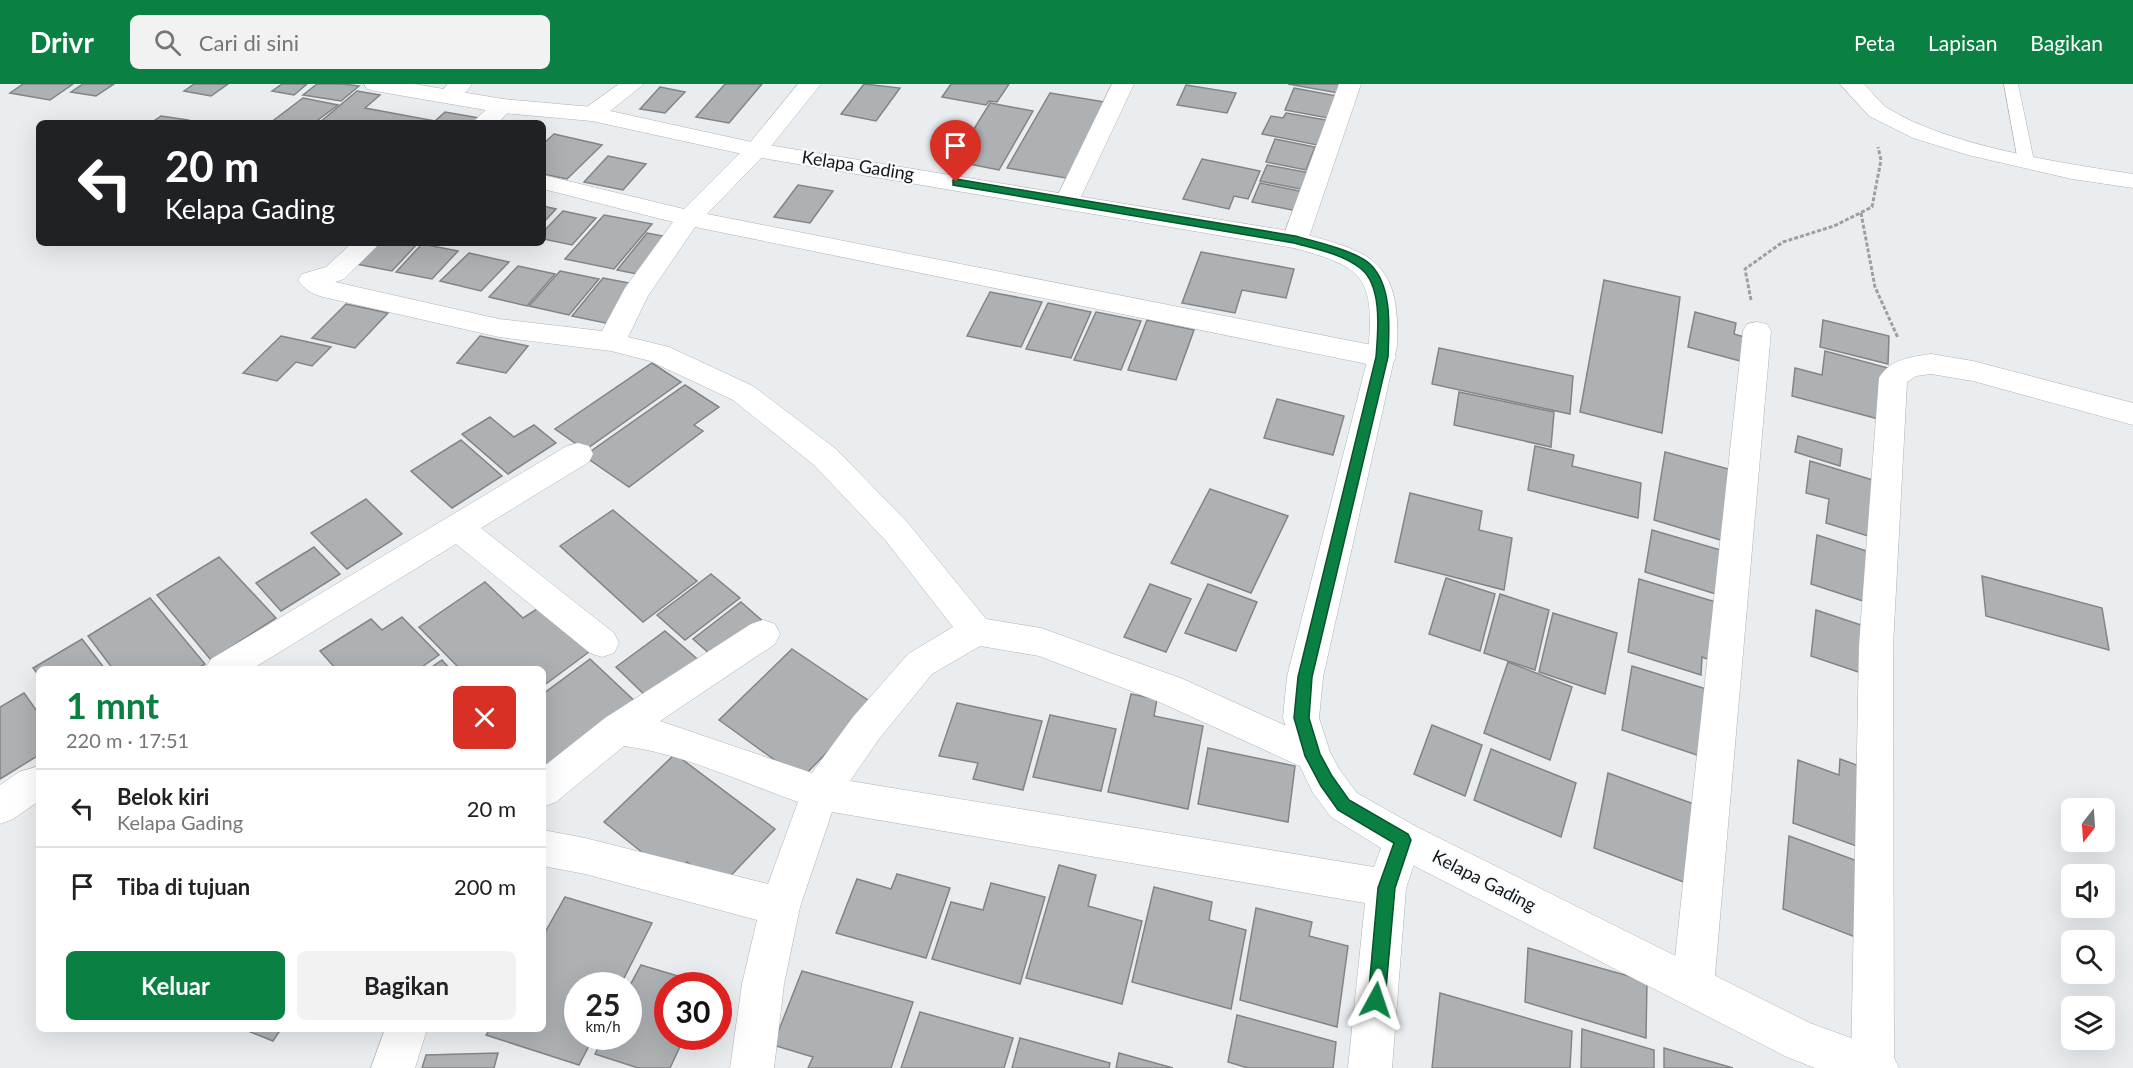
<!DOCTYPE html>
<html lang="id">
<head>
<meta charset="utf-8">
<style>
	body { margin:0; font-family:Lato,sans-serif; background:#f2f2f2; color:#202124; height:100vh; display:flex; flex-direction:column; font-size:22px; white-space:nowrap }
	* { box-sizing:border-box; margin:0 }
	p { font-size:20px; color:#757577 }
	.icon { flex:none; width:33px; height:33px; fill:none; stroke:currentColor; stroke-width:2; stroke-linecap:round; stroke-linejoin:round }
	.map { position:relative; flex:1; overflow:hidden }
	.panel { position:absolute; left:36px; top:582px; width:510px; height:366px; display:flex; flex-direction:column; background:#fff; border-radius:9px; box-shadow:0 6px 24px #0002 }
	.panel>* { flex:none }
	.guide { position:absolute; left:36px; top:36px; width:510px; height:126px; border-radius:9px; box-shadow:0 6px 24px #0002; background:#202124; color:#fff; overflow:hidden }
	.needle { width:39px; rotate:197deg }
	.buttons { position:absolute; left:2061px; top:714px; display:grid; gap:12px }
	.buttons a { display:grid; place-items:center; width:54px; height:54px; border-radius:9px; background:#fff; box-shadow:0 6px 24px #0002; font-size:30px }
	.speed { position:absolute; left:564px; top:888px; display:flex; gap:12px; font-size:30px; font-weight:700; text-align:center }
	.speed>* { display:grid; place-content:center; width:78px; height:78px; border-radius:50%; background:#fff; box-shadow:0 6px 24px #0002; line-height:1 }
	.speed small { font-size:15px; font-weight:400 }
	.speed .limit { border:9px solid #d22; background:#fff; color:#111 }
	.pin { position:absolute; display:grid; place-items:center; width:51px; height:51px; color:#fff; margin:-62px -26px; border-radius:50% 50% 50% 0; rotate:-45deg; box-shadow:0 0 6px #0007 }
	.pin .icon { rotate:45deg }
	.me { position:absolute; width:66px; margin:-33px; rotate:5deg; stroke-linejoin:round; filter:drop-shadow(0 0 4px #0008) }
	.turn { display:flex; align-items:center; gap:21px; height:126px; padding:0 30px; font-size:27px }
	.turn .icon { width:78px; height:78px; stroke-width:2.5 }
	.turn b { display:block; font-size:42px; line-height:51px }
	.round { display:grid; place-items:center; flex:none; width:63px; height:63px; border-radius:9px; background:#f2f2f2 }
	.overview { display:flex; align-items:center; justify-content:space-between; height:102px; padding:0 30px }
	h1 { font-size:36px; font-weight:700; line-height:45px; color:#0b8043 }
	.cta { display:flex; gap:12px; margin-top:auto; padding:12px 30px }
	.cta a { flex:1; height:69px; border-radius:9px; background:#0b8043; color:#fff; font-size:24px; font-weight:700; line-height:69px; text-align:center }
	.cta a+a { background:#f2f2f2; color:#202124 }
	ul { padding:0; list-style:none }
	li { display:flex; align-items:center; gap:18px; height:78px; padding:0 30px; border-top:2px solid #e0e0e0 }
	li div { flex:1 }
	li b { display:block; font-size:22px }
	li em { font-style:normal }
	header { display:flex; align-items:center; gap:36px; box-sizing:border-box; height:84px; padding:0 30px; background:#0b8043; color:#fff }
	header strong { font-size:28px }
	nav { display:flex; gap:33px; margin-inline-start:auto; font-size:21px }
	.search { width:420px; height:54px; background:#f2f2f2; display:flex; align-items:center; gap:15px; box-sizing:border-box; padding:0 21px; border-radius:9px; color:#757577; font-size:22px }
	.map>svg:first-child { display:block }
	.building { fill:#aeb1b4; stroke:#818587; stroke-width:1.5 }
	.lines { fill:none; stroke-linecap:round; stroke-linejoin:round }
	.service-casing { stroke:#afb2b5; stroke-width:1 }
	.minor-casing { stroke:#afb2b5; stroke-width:1 }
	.tertiary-casing { stroke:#afb2b5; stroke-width:1 }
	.path { stroke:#9da0a2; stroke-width:3; stroke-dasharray:4 2; stroke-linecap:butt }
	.service { fill:#fff; fill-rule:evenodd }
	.minor { fill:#fff; fill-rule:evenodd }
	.tertiary { fill:#fff; fill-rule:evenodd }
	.route { fill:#0b8043; stroke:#07532c; stroke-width:1.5 }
	.labels { text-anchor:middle; stroke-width:4.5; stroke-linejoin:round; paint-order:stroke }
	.street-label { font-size:18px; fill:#131516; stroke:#f7fbfe }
</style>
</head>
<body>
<header>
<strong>Drivr</strong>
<div class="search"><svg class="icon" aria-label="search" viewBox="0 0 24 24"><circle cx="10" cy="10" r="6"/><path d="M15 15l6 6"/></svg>Cari di sini</div>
<nav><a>Peta</a><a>Lapisan</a><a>Bagikan</a></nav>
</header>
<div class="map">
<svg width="2133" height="984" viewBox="0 0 2133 984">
	<rect width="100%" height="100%" fill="#eaedf0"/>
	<g class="building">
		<path d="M23 0H73L50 16 10 9Z"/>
		<path d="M83 0H114L96 12 71 8Z"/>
		<path d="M194 0H228L211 12 184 7Z"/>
		<path d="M282 0H307L294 11 272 7Z"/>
		<path d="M317 0H343L359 2 341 17 303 11Z"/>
		<path d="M725 0H762L729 39 696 33Z"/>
		<path d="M864 0 900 4 876 37 841 30Z"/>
		<path d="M951 0H1009L997 18 989 17 986 21 942 13Z"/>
		<path d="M1288 0H1342L1338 9Z"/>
		<path d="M1186 1 1236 9 1227 29 1177 21Z"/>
		<path d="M660 3 685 8 665 29 640 25Z"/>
		<path d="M1294 4 1337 12 1328 34 1285 26Z"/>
		<path d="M357 7 380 11 365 24 435 37 445 28 485 35 481 39H319Z"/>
		<path d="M1050 9 1111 19 1072 95 1007 84Z"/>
		<path d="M303 14 338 21 314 39H270Z"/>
		<path d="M990 19 1033 27 999 86 954 77Z"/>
		<path d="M1286 29 1326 36 1317 61 1262 50 1271 32 1283 34Z"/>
		<path d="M161 32 188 36 184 39H151Z"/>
		<path d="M554 50 602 61 567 95 543 90V60Z"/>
		<path d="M1275 55 1315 63 1306 86 1266 78Z"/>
		<path d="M608 72 646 80 623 106 584 98Z"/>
		<path d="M1202 75 1260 87 1248 115 1234 112 1229 125 1183 115Z"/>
		<path d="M1267 81 1316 90 1310 107 1260 97Z"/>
		<path d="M1260 99 1309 109 1302 128 1252 118Z"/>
		<path d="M798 101 833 107 810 139 774 133Z"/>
		<path d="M543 122 556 125 543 139Z"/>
		<path d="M563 127 596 134 572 161 543 155V148Z"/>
		<path d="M604 131 652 140 614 185 565 175Z"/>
		<path d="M647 149 673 154 642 191 617 186Z"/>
		<path d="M377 159H418L392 187 356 180Z"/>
		<path d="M422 160 458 167 432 195 396 188Z"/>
		<path d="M1201 168 1294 185 1286 214 1242 206 1235 229 1182 219Z"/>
		<path d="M469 169 509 178 481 207 440 197Z"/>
		<path d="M518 182 555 190 527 222 489 213Z"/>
		<path d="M560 187 599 195 569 231 529 222Z"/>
		<path d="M603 194 634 200 610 240 572 232Z"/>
		<path d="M1604 196 1680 213 1662 349 1580 328Z"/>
		<path d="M990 208 1042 218 1021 263 967 252Z"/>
		<path d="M1048 219 1091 228 1071 274 1026 265Z"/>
		<path d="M346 220 388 229 355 264 312 254Z"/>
		<path d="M1096 228 1141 237 1121 286 1074 276Z"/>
		<path d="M1695 228 1736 239 1734 250 1748 254 1744 278 1688 263Z"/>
		<path d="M1147 236 1194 246 1176 296 1128 286Z"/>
		<path d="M1823 236 1889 252 1888 280 1820 263Z"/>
		<path d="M281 252 331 263 312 282 296 278 277 297 243 289Z"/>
		<path d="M480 252 528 262 506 289 457 279Z"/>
		<path d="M1439 264 1573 292 1570 330 1432 300Z"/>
		<path d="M1825 267 1888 284 1886 337 1792 312 1795 284 1822 291Z"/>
		<path d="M652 279 681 298 585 366 555 345Z"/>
		<path d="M685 301 719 323 694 341 703 347 629 403 584 372Z"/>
		<path d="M1459 308 1554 328 1551 363 1454 341Z"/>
		<path d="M1277 315 1344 332 1333 371 1264 354Z"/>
		<path d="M490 333 514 353 534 341 556 359 508 390 462 350Z"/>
		<path d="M1798 352 1842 365 1840 382 1795 368Z"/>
		<path d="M461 356 502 392 452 424 411 387Z"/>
		<path d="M1535 362 1574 371 1572 382 1641 399 1638 434 1528 406Z"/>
		<path d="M1665 368 1736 387 1727 458 1654 436Z"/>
		<path d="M1810 377 1883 399 1878 455 1826 439 1829 415 1806 409Z"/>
		<path d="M1210 405 1288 432 1251 509 1171 479Z"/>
		<path d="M1410 409 1482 427 1479 446 1512 454 1504 506 1395 478Z"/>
		<path d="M366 415 402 450 347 485 311 449Z"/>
		<path d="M613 426 697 497 643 538 560 462Z"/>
		<path d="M1652 446 1724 467 1719 511 1645 488Z"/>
		<path d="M1817 451 1879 471 1875 521 1811 500Z"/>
		<path d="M314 463 340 490 281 527 256 499Z"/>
		<path d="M219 473 276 534 211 576 157 511Z"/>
		<path d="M711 490 740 514 685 556 657 531Z"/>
		<path d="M1982 492 2102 524 2109 566 1986 532Z"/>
		<path d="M1446 494 1495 510 1480 567 1429 550Z"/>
		<path d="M1639 495 1726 521 1721 580 1702 573 1701 591 1628 568Z"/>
		<path d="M485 498 523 534 545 520 593 565 543 602V585H460L419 543Z"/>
		<path d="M1150 500 1191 515 1166 568 1124 553Z"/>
		<path d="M1208 500 1257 518 1236 567 1185 549Z"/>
		<path d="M1500 510 1549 526 1535 586 1484 569Z"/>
		<path d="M150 514 205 580 197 585H113L88 552Z"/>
		<path d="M741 518 766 540 718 577 693 555Z"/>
		<path d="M1816 526 1876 546 1873 593 1811 572Z"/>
		<path d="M1553 529 1617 549 1605 610 1539 588Z"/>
		<path d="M402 533 439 571 419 585H336L320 567 371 535 382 546Z"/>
		<path d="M665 547 703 580 653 619 616 583Z"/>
		<path d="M82 555 105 585H39V592L33 584Z"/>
		<path d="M792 565 874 620 801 695 719 636Z"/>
		<path d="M590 575 641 623 543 699V610Z"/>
		<path d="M442 576 450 585H429Z"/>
		<path d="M1508 578 1572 603 1550 676 1484 649Z"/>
		<path d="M1632 582 1716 608 1709 675 1622 646Z"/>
		<path d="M24 609 39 630V671L0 695V623Z"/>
		<path d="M1131 610 1157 615 1154 632 1203 642 1188 725 1108 708Z"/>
		<path d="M957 619 1042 637 1023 706 973 695 978 679 939 672Z"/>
		<path d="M1050 631 1116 645 1101 707 1033 693Z"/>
		<path d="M1432 641 1482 661 1465 712 1414 690Z"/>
		<path d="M1208 664 1295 682 1288 738 1198 720Z"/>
		<path d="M1491 665 1576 699 1561 753 1474 716Z"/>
		<path d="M675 670 775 745 720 803 687 778 672 792 604 738Z"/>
		<path d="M1840 675 1873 687 1870 767 1793 739 1798 676 1839 691Z"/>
		<path d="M1608 689 1705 724 1694 802 1594 764Z"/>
		<path d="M1789 752 1871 782 1868 858 1783 825Z"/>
		<path d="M1059 781 1096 791 1088 822 1142 837 1122 920 1026 894Z"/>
		<path d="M897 790 950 804 926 874 836 849 857 795 891 805Z"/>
		<path d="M991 799 1045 813 1020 900 932 875 951 818 983 826Z"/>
		<path d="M1154 803 1212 818 1209 836 1246 846 1231 925 1132 898Z"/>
		<path d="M565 813 652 839 620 902H578V952H594L579 981 486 951 490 945H543V852Z"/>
		<path d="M1256 824 1312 838 1309 852 1348 862 1337 943 1240 916Z"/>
		<path d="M1528 864 1647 897 1646 954 1525 918Z"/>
		<path d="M641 881 708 901 668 902V952H685L670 984H638L595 970 604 952H628V905Z"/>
		<path d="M802 887 913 918 891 984H808L813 973 773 961Z"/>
		<path d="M1440 909 1572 947 1570 984H1432Z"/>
		<path d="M920 928 1013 954 1004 984H901Z"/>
		<path d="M1237 931 1336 958 1333 984H1248L1228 978Z"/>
		<path d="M243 945H281L273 957Z"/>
		<path d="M1582 945 1654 966V984H1581Z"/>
		<path d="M1020 954 1110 979 1109 984H1012Z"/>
		<path d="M1664 964 1733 984H1664Z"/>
		<path d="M498 969 494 984H422L426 971Z"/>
		<path d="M1119 969 1173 984H1116Z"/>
	</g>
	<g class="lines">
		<g class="service-casing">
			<path id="service" d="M2004 0H2018L2034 77 2031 80 2026 82 2018 77Z"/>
		</g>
		<g class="minor-casing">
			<g id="minor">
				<path d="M448 0H472C464 12 455 20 440 17L437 12Z"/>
				<path d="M619 0H644L600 35 592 37 584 35 580 30 584 25Z"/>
				<path d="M798 0H821L764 71 707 130 1382 263 1392 266 1396 273 1392 280 1382 283 695 143 648 212 628 253 669 263 753 302 836 365 908 439 986 535 1041 544 1183 595 1326 660 1331 672 1326 684 1313 688 1157 617 1039 572 980 562 932 590 879 655 850 697 1374 783 1389 743 1403 738 1417 743 1422 756 1406 804 1392 984H1348L1365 819 832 728 800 823 784 900 774 984H730L742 900 757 836 585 790 543 782V746L585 754 768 800 798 718C741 698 684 670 624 662L556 718 543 723V683L605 634 751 540 763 536 775 540 780 550 775 560 660 637 812 689 853 633 908 570 953 543 886 457 814 381 733 316 650 277 611 267 499 253 323 213C312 210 304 205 298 196L302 190 326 183 352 159H380L344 195 335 198 499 235 602 247 625 204 673 138 543 105V91L684 125 748 61Z"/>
				<path d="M1112 0H1134L1079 117 1076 122 1067 125 1058 122 1055 117Z"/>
				<path d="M1339 0H1361L1308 156 1304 162 1295 164 1286 162 1282 156Z"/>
				<path d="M1840 0H1864C1871 7 1878 17 1886 23 1946 62 2062 79 2133 90V104L2072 95 1968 71 1913 54 1869 32Z"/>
				<path d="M503 15 511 17 514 22 498 39H472L495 17Z"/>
				<path d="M1757 238 1767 240 1771 247 1714 902 1708 917 1693 923 1678 917 1672 902 1743 247 1747 240Z"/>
				<path d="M1931 270 1973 277 2133 319V341L1973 297 1931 290 1916 292 1907 298 1893 562 1894 982 1893 984H1851L1859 562 1879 294C1890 275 1911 273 1931 270Z"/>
				<path d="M578 359 589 362 593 370 589 378 481 444 614 549 619 559 614 569 602 573 590 569 456 460 252 585H205L211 575 567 362Z"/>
				<path d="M39 682V717L13 735 0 740V701L19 688Z"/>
				<path d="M385 945H427L415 984H371Z"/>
			</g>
		</g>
		<g class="tertiary-casing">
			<path id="tertiary" d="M364 0H414L503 15 592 23 756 59 1295 148C1370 167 1401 175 1397 262L1323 593 1319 634 1330 668 1339 685 1357 709 1417 743 1810 939 1892 969 1899 984H1815L1787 973 1389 769 1331 733 1313 709 1295 672 1283 634 1287 593 1368 273C1374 196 1369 184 1294 164L756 73 592 37 503 29 375 7 367 5Z"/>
		</g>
		<g class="path">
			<path d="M1861 129 1875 203 1898 254"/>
			<path d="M1751 216 1745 185 1783 158 1834 142 1872 123 1881 76 1878 63"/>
		</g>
		<use href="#service" class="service"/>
		<use href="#minor" class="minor"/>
		<use href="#tertiary" class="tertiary"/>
	</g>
	<path class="route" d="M956 95 1295 152C1314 157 1356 167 1370 180 1393 202 1389 245 1388 273L1312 593 1309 634 1320 670 1332 692 1349 716 1408 750 1411 756 1395 804 1385 916 1382 923 1376 925 1370 923 1368 916 1378 804 1394 759 1338 726 1321 702 1305 672 1294 634 1298 593 1376 273C1378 248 1383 201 1360 184 1342 170 1316 165 1294 159L953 101V96Z"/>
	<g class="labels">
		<g class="street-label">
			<text transform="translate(858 82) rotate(9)" y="6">Kelapa Gading</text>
			<text transform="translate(1484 797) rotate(27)" y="6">Kelapa Gading</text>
		</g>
	</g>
</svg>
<div class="buttons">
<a><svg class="needle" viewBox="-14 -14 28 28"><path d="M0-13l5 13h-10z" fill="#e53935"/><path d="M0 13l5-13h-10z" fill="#757577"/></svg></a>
<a><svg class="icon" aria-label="sound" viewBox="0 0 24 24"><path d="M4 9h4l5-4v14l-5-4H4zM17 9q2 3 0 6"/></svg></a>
<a><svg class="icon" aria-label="search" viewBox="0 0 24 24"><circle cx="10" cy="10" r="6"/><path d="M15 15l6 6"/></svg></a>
<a><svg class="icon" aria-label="layers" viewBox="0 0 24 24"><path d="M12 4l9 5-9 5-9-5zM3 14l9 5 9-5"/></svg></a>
</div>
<div class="speed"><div>25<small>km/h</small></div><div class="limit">30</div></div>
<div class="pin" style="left:956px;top:98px;background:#d93025"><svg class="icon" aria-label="arrive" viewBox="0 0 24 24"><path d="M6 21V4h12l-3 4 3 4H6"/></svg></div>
<svg class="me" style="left:1376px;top:916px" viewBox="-20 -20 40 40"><path d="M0-17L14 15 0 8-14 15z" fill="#0b8043" stroke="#fff" stroke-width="4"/></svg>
<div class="guide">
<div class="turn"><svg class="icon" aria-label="left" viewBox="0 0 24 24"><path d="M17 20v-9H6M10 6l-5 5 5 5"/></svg><div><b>20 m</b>Kelapa Gading</div></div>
</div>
<section class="panel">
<div class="overview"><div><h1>1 mnt</h1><p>220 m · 17:51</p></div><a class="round" style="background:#d93025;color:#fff"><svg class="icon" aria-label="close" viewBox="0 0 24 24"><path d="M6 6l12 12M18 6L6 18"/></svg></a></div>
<ul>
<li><svg class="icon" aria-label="left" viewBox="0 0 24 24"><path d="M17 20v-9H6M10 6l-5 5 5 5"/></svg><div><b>Belok kiri</b><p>Kelapa Gading</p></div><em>20 m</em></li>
<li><svg class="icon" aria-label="arrive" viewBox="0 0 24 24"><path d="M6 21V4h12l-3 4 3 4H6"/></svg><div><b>Tiba di tujuan</b></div><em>200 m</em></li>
</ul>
<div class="cta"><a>Keluar</a><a>Bagikan</a></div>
</section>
</div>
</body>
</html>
